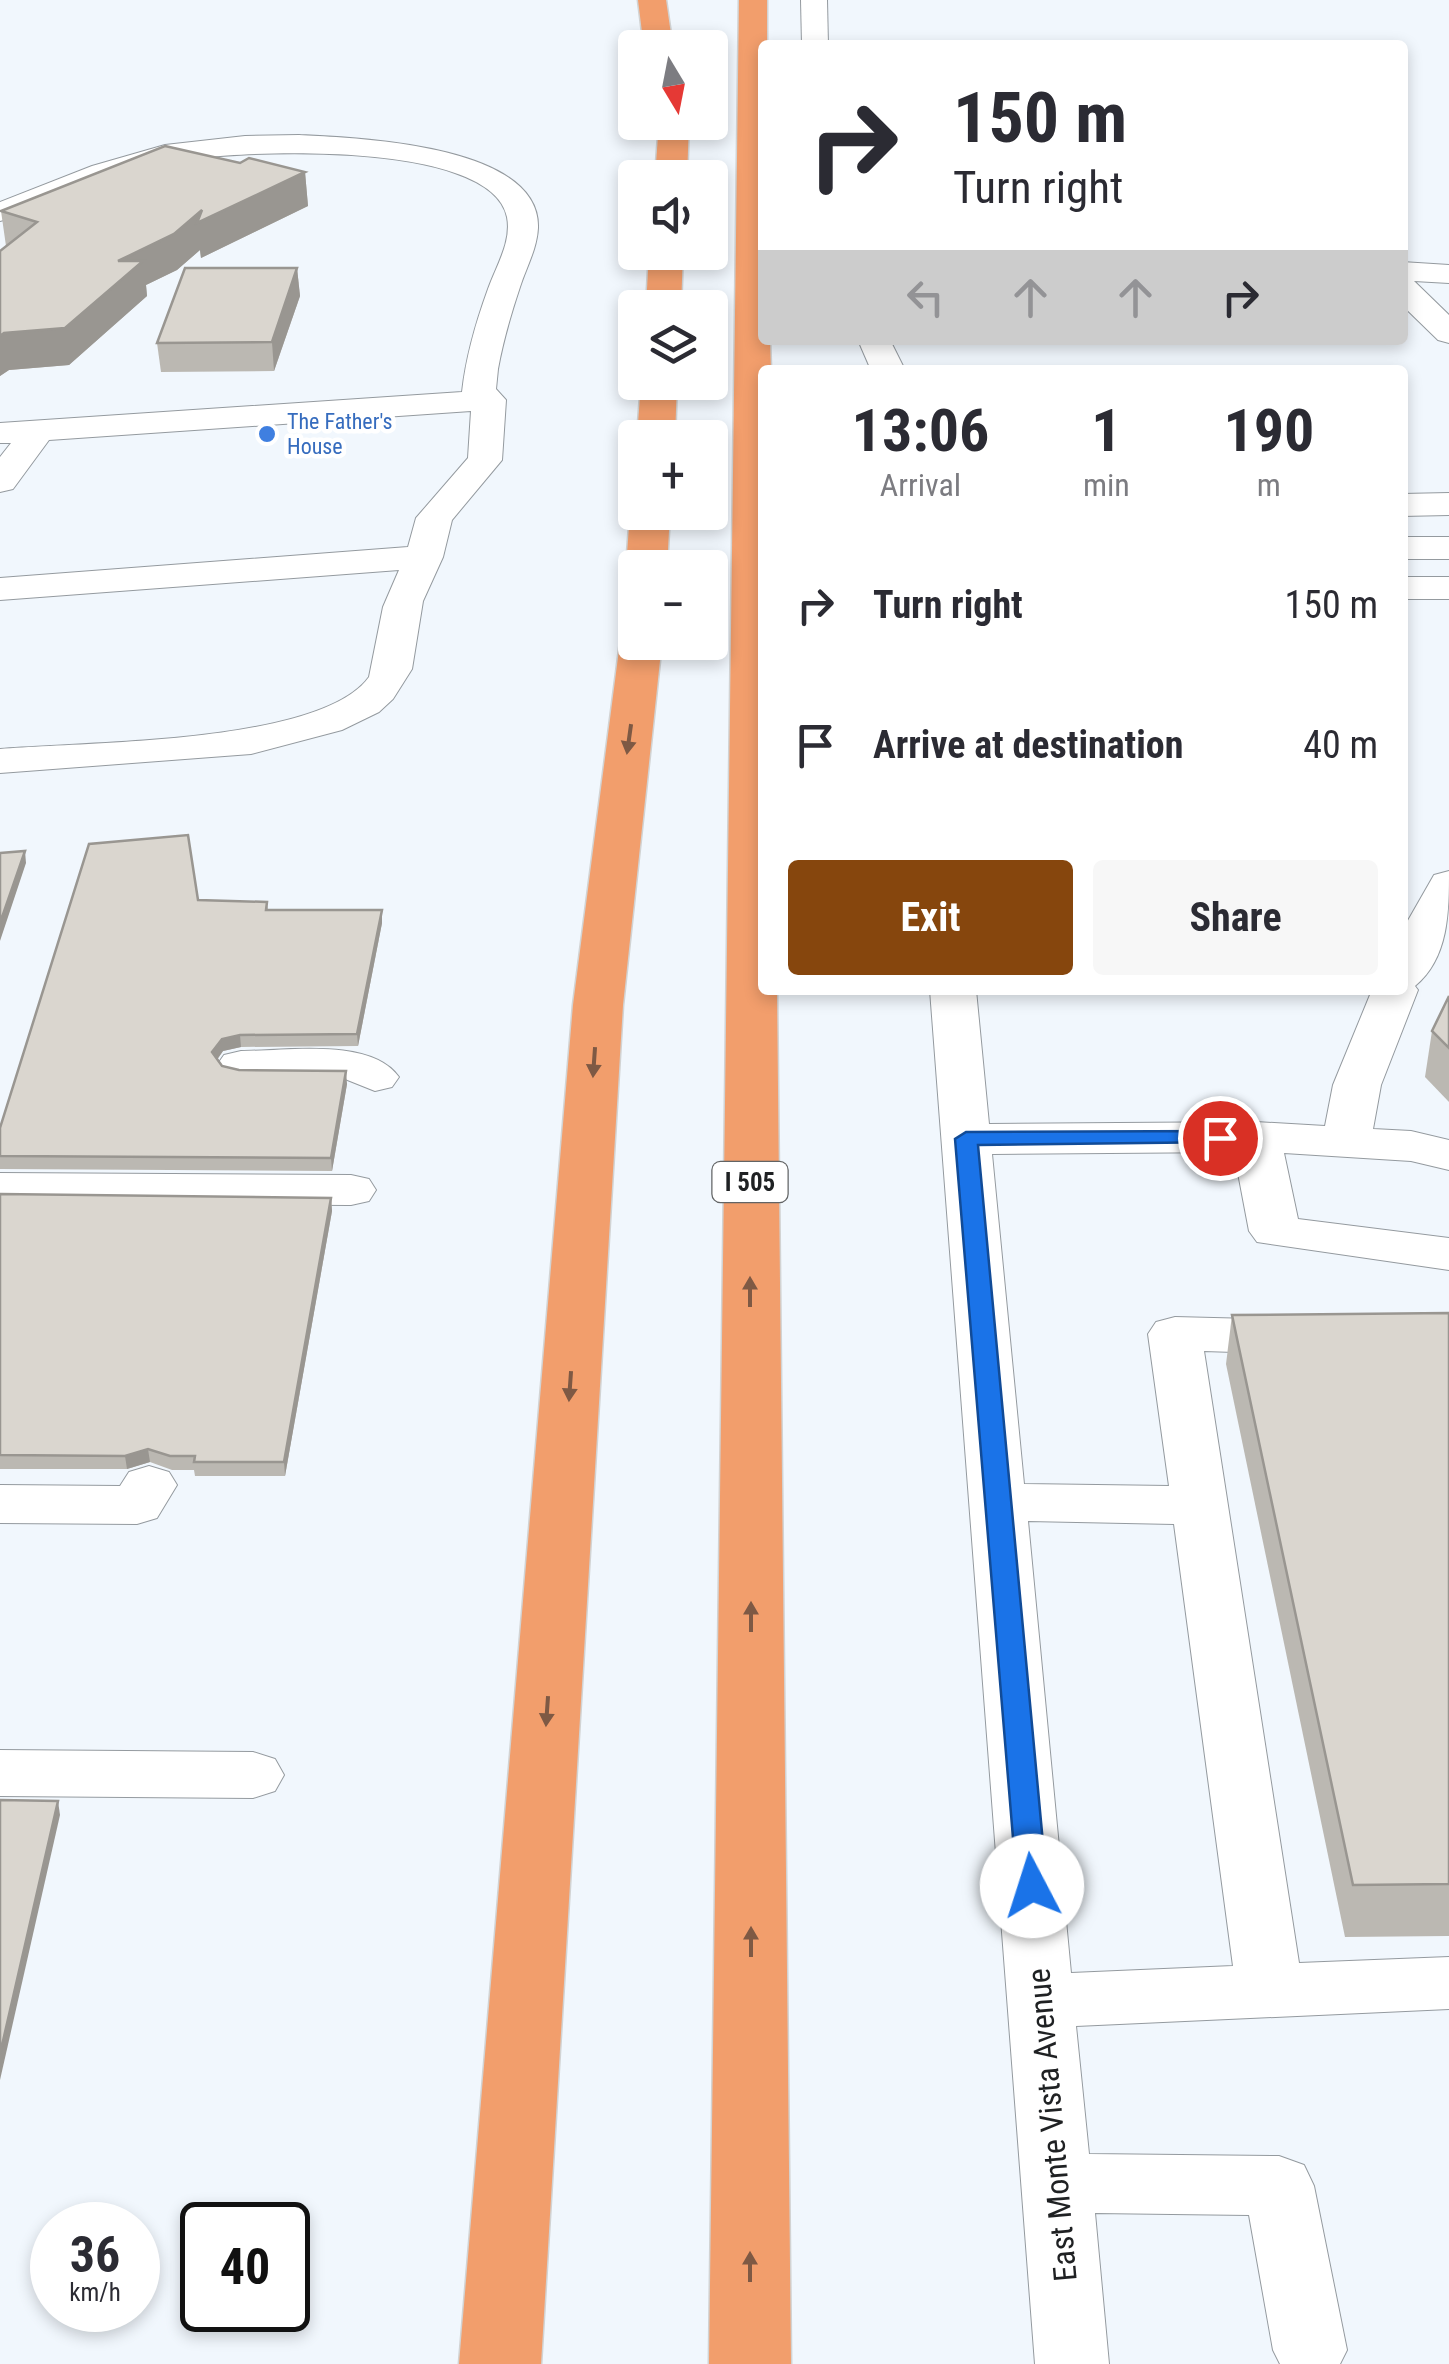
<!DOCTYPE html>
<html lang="en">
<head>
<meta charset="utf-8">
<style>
	body { margin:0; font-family:"Roboto Condensed",sans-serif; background:#f7f7f7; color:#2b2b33; height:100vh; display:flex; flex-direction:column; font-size:38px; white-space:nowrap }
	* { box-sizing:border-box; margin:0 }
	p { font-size:32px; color:#7c7c81 }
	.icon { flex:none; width:55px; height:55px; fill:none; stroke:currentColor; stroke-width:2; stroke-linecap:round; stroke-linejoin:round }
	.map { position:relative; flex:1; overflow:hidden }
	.sheet { position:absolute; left:758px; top:365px; width:650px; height:630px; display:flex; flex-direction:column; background:#fff; border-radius:10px; box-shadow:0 5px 15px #0003 }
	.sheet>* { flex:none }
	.guide { position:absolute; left:758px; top:40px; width:650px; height:305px; border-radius:10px; box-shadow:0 5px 15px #0003; background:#fff; color:#2b2b33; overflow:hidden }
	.needle { width:65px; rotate:170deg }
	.tools { position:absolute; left:618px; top:30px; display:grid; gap:20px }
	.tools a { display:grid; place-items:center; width:110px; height:110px; border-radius:10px; background:#fff; box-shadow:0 5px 15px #0003; font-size:50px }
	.speed { position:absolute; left:30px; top:2202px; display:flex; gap:20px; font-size:50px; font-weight:700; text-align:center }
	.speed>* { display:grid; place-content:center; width:130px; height:130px; border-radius:50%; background:#fff; box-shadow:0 5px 15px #0003; line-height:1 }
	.speed small { font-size:25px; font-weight:400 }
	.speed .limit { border:5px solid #111; border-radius:15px; background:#fff; color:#111 }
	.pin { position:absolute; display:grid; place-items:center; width:85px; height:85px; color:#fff; margin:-42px; border:5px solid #fff; border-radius:50%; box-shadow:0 2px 10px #0007 }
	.me { position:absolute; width:110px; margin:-55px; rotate:355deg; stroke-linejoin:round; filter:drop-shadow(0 0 8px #0008) }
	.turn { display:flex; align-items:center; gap:35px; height:210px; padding:0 30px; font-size:45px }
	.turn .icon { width:130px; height:130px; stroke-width:2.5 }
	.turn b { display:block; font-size:70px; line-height:85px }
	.lanes { display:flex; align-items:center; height:95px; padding:0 30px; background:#0003; justify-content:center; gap:50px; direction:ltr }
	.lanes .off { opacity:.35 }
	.eta { display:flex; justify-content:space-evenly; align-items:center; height:170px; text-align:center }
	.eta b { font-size:60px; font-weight:700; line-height:70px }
	.primary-button { display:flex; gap:20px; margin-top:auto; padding:20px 30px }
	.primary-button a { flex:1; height:115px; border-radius:10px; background:#86460d; color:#fff; font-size:40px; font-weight:700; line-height:115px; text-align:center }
	.primary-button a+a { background:#f7f7f7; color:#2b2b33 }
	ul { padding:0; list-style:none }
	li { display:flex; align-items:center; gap:30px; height:140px; padding:0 30px }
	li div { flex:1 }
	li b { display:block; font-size:38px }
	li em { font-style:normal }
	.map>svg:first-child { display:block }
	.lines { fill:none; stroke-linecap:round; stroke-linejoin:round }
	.minor-casing { stroke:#949a9f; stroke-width:2 }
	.highway-casing { stroke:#d2d3d3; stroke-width:3 }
	.minor { fill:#fff; fill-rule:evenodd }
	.highway { fill:#f29e6c; fill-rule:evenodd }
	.wall { fill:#bbb8b2 }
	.shaded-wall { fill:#999691 }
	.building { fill:#dad6cf; stroke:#999691; stroke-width:2.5 }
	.oneway { fill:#7e5944 }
	.route { fill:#1a73e8; stroke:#114b97; stroke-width:2.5 }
	.shop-dot { fill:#3f7fe0; stroke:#fff; stroke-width:4 }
	.labels { text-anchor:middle; stroke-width:9; stroke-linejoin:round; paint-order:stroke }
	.far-shop-label { font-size:22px; fill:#366cbe; stroke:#fff; text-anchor:start }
	.shield { fill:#fff; stroke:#626465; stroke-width:2.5 }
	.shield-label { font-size:25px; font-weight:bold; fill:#1f2123 }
	.near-street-label { font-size:32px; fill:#1f2123; stroke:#fff }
</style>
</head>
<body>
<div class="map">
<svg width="1449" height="2364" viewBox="0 0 1449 2364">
	<rect width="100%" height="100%" fill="#f1f7fd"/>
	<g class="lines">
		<g class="minor-casing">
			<g id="minor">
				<path d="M801 0H827L828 45H802Z"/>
				<path d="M299 135C356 138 541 144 538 228 537 249 526 268 520 287 511 314 503 341 498 369L496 389 506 400 502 460 452 520 443 557 423 601 412 669 393 699 379 712 342 730 251 754 0 773V749C83 742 321 744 369 677L383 607 399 570 0 600V578L408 547 416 518 468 458 471 411 49 440 13 489 0 492V457L11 443H0V423L462 392C466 356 476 322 488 289 496 266 512 242 507 217 491 137 224 150 164 163 107 175 56 207 0 221V202L92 166 165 145 245 136Z"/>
				<path d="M1402 262 1449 265V283L1414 281 1449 315V343L1438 340 1402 305Z"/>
				<path d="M858 340H890L905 370H871Z"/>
				<path d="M1449 493V515L1402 516V494Z"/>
				<rect x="1402" y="537" width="47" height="22"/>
				<rect x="1402" y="577" width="47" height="22"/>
				<path d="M1449 871C1449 911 1449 958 1415 986L1418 990 1381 1085 1373 1129 1411 1131 1449 1140V1170L1411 1161 1284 1153 1298 1219 1449 1238V1270L1257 1242 1249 1231 1234 1152 992 1154 1024 1484 1169 1486 1148 1334 1156 1322 1175 1317 1295 1320 1314 1325 1322 1337 1314 1349 1295 1354 1204 1351 1299 1963 1449 1957V2009L1076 2026 1089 2154 1279 2156 1304 2165 1314 2186 1347 2350 1340 2364H1280L1273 2350 1249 2215 1095 2213 1109 2364H1035L930 990H976L989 1124 1256 1122 1325 1126 1333 1085 1372 990H1402V931L1434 875ZM1028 1521 1174 1524 1233 1966 1071 1973Z"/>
				<path d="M241 1051C285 1051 371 1037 399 1077L392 1087 375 1091 345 1079H241L224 1075 217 1065 224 1055Z"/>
				<path d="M0 1173 351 1175 369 1179 376 1190 369 1201 351 1205 0 1203Z"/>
				<path d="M149 1466 169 1472 177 1485 157 1518 137 1524 0 1523V1485L120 1486 129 1472Z"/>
				<path d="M0 1750 253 1752 275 1759 284 1775 275 1791 253 1798 0 1796Z"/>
			</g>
		</g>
		<g class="highway-casing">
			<g id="highway">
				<path d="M638 0H666L673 48H644Z"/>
				<path d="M739 0H767V45H762V340H770L771 370H762V990H777L791 2364H709Z"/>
				<path d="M659 122H689L687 178H655Z"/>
				<path d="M649 252H683L681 308H646Z"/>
				<path d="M641 382H677L675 438H637Z"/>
				<path d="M635 505V512H670L667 568H635V578L626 568 630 512Z"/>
				<path d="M635 631V642H662L623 1005 541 2364H459L573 1005 620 642 626 633Z"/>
			</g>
		</g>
		<use href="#minor" class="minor"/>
		<use href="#highway" class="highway"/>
	</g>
	<g class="wall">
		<path d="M240 163 305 172 308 206 201 258 200 250 177 270 146 285 147 296 69 365 9 370 0 376V251L6 246 1 211Z"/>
		<path d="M297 268 300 296 274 371 161 372 157 343Z"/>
		<path d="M198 900 267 902 268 910H382V923L358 1046 241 1047 223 1051 217 1060 222 1066 239 1070 347 1084 332 1171 0 1169V1128Z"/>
		<path d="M1449 996V1102L1425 1077 1432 1031Z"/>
		<path d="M0 1194 331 1198 332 1211 285 1476H195L194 1470H172L150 1462 127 1469H0Z"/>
		<path d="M1449 1313V1936L1345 1937 1226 1364 1232 1315Z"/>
	</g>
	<g class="shaded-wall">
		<path d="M305 172 308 206 201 258 200 250 177 270 146 285 147 296 69 365 9 370 0 376V336L202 210Z"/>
		<path d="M297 268 300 296 274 371 272 342Z"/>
		<path d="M25 851 26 863 0 941V923Z"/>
		<path d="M382 910V923L358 1046 357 1034Z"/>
		<path d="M240 1035 241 1047 223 1051 213 1065 212 1052 222 1039Z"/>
		<path d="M346 1071 347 1084 332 1171 331 1158Z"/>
		<path d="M331 1198 332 1211 285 1476 284 1462Z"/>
		<path d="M148 1449 150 1462 127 1469 125 1456Z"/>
		<path d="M58 1801 60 1815 0 2080V2054Z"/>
	</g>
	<g class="building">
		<path d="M165 146 240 163 249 158 305 172 197 223 202 210 174 234 118 261H143L65 328 4 333 0 336V251L37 222 1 211Z"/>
		<path d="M185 268H297L272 342 157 343Z"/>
		<path d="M188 835 198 900 267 902 266 910H382L357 1034 240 1035 222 1039 212 1052 222 1066 239 1070 346 1071 331 1158 0 1156V1128L89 844Z"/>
		<path d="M25 851 0 923V853Z"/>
		<path d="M1449 996V1048L1432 1031Z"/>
		<path d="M0 1194 331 1198 284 1462H194L195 1456H170L148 1449 125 1456 0 1455Z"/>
		<path d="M1449 1313V1884L1353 1885 1232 1315Z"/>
		<path d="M0 1800 58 1801 0 2054Z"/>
	</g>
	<defs><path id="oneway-solid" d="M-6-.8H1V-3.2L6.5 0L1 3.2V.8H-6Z" transform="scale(2.5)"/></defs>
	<g class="oneway">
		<use href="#oneway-solid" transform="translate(629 739) rotate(98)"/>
		<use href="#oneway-solid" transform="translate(594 1062) rotate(94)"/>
		<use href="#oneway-solid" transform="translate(750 1292) rotate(-90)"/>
		<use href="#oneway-solid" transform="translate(570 1386) rotate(94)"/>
		<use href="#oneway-solid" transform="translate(751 1617) rotate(-90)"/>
		<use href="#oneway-solid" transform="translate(547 1711) rotate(94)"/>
		<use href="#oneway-solid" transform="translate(751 1942) rotate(-90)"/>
		<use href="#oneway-solid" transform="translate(750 2267) rotate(-90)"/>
	</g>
	<path class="route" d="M1220 1131 1231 1138 1228 1142 978 1145 1047 1886 1042 1894 1032 1897 1022 1894 1017 1886 955 1139 966 1132Z"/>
	<circle class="shop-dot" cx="267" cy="434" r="10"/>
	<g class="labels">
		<g class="far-shop-label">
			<text x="287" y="429">The Father's<tspan x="287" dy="25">House</tspan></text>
		</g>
		<rect class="shield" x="712.5" y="1162" width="75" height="40" rx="8"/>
		<g class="shield-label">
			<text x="750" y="1191">I 505</text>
		</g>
		<g class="near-street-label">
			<text transform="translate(1052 2125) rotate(-95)" y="11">East Monte Vista Avenue</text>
		</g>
	</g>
</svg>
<div class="tools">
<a><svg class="needle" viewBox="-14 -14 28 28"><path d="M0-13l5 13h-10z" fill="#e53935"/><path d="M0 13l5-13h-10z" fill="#7c7c81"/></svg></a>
<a><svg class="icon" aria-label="sound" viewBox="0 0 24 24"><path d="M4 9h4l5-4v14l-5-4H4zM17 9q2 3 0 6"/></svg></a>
<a><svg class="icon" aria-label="layers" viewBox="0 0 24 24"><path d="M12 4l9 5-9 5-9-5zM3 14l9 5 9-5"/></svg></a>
<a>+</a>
<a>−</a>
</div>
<div class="speed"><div>36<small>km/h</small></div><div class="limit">40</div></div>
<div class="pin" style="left:1220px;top:1138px;background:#d93025"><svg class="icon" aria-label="arrive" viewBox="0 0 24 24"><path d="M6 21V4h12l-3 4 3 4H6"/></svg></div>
<svg class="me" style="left:1032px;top:1886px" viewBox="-20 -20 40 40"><circle r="19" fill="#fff"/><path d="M0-13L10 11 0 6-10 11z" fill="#1a73e8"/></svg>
<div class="guide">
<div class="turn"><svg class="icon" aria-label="right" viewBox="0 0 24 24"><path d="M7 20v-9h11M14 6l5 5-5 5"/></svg><div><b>150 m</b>Turn right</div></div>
<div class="lanes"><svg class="icon off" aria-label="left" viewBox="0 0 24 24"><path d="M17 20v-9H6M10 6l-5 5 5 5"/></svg><svg class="icon off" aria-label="ahead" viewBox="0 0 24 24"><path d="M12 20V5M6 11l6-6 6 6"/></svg><svg class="icon off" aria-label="ahead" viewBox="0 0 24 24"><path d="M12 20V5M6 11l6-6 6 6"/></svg><svg class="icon" aria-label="right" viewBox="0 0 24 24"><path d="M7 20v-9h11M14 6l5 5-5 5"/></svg></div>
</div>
<section class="sheet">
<div class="eta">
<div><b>13:06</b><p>Arrival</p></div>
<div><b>1</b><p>min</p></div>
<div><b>190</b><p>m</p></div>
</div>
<ul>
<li><svg class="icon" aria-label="right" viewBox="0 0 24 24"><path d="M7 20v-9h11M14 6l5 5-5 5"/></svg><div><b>Turn right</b></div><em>150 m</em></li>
<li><svg class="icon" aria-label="arrive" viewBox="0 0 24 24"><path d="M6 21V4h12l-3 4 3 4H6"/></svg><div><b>Arrive at destination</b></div><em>40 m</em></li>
</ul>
<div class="primary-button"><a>Exit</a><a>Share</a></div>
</section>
</div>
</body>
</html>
